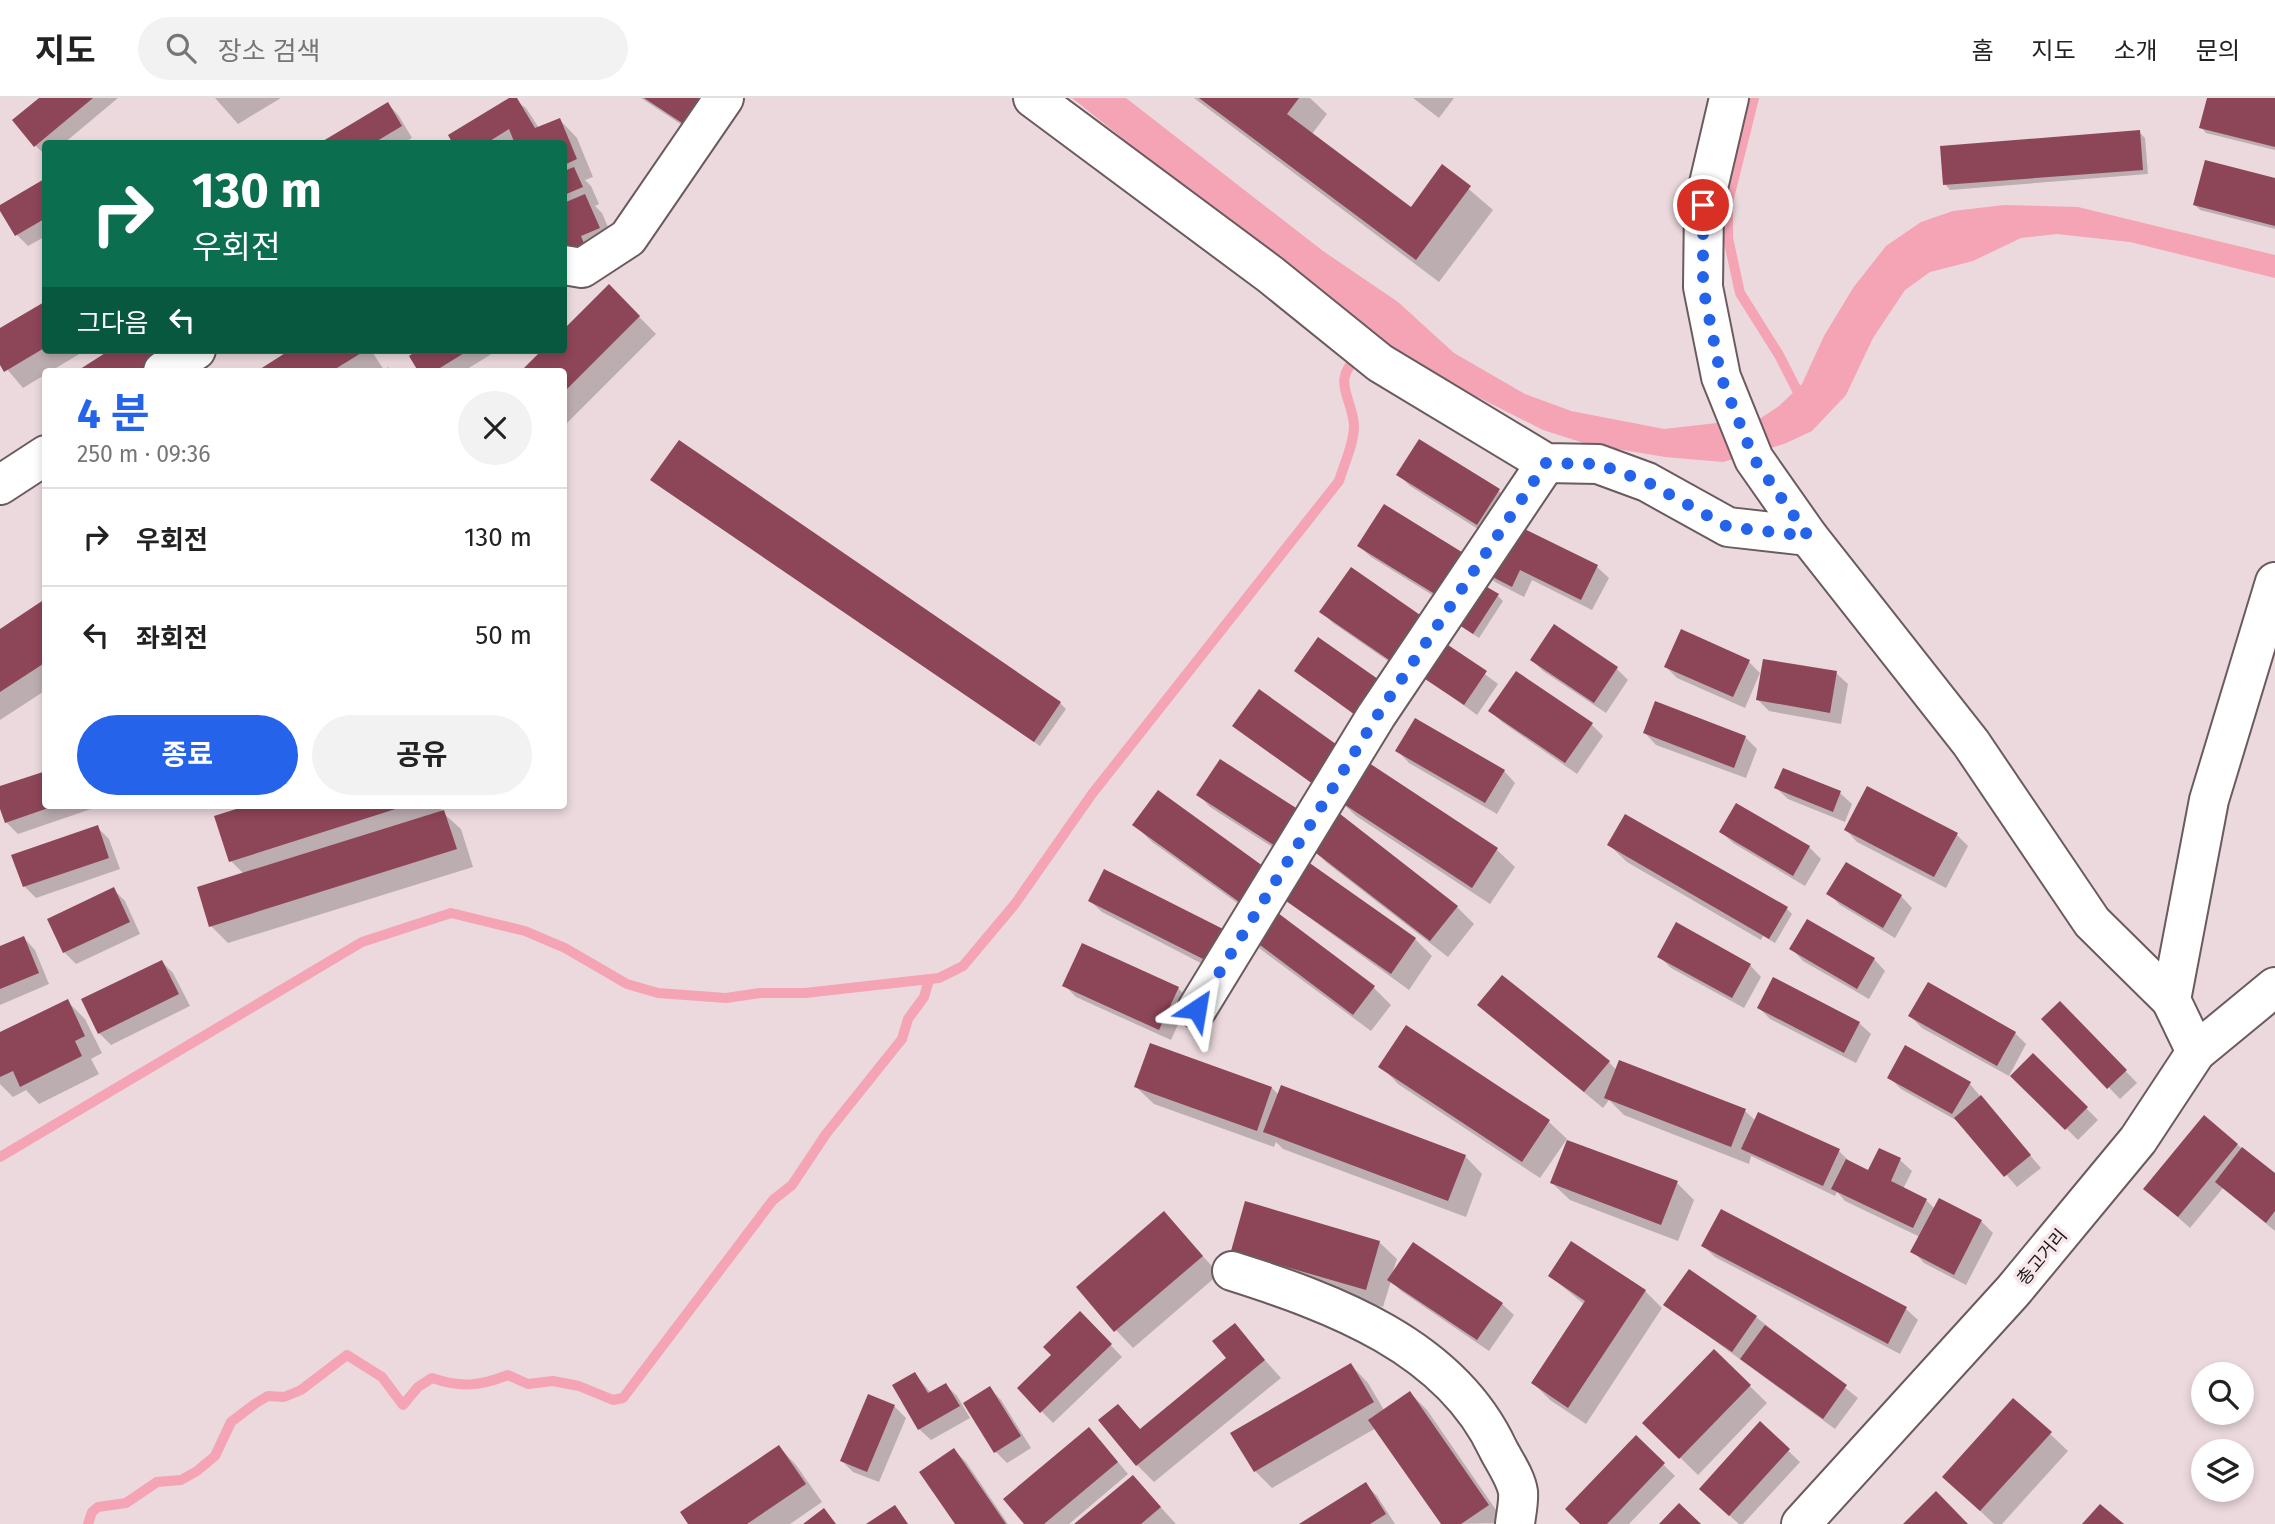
<!DOCTYPE html>
<html lang="ko">
<head>
<meta charset="utf-8">
<style>
	body { margin:0; font-family:"Fira Sans","Noto Sans KR",sans-serif; background:#f2f2f2; color:#222; height:100vh; display:flex; flex-direction:column; font-size:26px; white-space:nowrap }
	* { box-sizing:border-box; margin:0 }
	p { font-size:23px; color:#767676 }
	.icon { flex:none; width:38px; height:38px; fill:none; stroke:currentColor; stroke-width:2; stroke-linecap:round; stroke-linejoin:round }
	.map { position:relative; flex:1; overflow:hidden }
	.drawer { position:absolute; left:42px; top:270px; width:525px; height:441px; display:flex; flex-direction:column; background:#fff; border-radius:7px; box-shadow:0 4px 10px #0003 }
	.drawer>* { flex:none }
	.guide { position:absolute; left:42px; top:42px; width:525px; height:214px; border-radius:7px; box-shadow:0 4px 10px #0003; background:#0b6e4f; color:#fff; overflow:hidden }
	.tools { position:absolute; left:2191px; top:1264px; display:grid; gap:14px }
	.tools a { display:grid; place-items:center; width:63px; height:63px; border-radius:50%; background:#fff; box-shadow:0 4px 10px #0003; font-size:35px }
	.pin { position:absolute; display:grid; place-items:center; width:60px; height:60px; color:#fff; margin:-30px; border:4px solid #fff; border-radius:50%; box-shadow:0 2px 7px #0007 }
	.me { position:absolute; width:77px; margin:-38px; rotate:33deg; stroke-linejoin:round; filter:drop-shadow(0 0 5px #0008) }
	.turn { display:flex; align-items:center; gap:24px; height:147px; padding:0 35px; font-size:32px }
	.turn .icon { width:91px; height:91px; stroke-width:2.5 }
	.turn b { display:block; font-size:49px; line-height:60px }
	.then { display:flex; align-items:center; height:66px; padding:0 35px; background:#0003; gap:14px; font-size:26px }
	.round { display:grid; place-items:center; flex:none; width:74px; height:74px; border-radius:37px; background:#f2f2f2 }
	.headline { display:flex; align-items:center; justify-content:space-between; height:119px; padding:0 35px }
	h1 { font-size:42px; font-weight:700; line-height:52px; color:#2563eb }
	.primary-button { display:flex; gap:14px; margin-top:auto; padding:14px 35px }
	.primary-button a { flex:1; height:80px; border-radius:42px; background:#2563eb; color:#fff; font-size:28px; font-weight:700; line-height:80px; text-align:center }
	.primary-button a+a { background:#f2f2f2; color:#222 }
	ul { padding:0; list-style:none }
	li { display:flex; align-items:center; gap:21px; height:98px; padding:0 35px; border-top:2px solid #e0e0e0 }
	li div { flex:1 }
	li b { display:block; font-size:26px }
	li em { font-style:normal }
	header { display:flex; align-items:center; gap:42px; box-sizing:border-box; height:98px; padding:0 35px; background:#fff; border-bottom:2px solid #e0e0e0 }
	header strong { font-size:33px }
	nav { display:flex; gap:38px; margin-inline-start:auto; font-size:24px }
	.search { width:490px; height:63px; background:#f2f2f2; display:flex; align-items:center; gap:18px; box-sizing:border-box; padding:0 24px; border-radius:38px; color:#767676; font-size:26px }
	.map>svg:first-child { display:block }
	.water { fill:#f4a4b5 }
	.shadow { fill:#0003 }
	.lines { fill:none; stroke-linecap:round; stroke-linejoin:round }
	.stream { stroke:#f4a4b5; stroke-width:10 }
	.building { fill:#8d4658 }
	.minor-casing { stroke:#6a5b5e; stroke-width:42 }
	.minor { stroke:#fff; stroke-width:38 }
	.route { stroke:#2563eb; stroke-width:12; stroke-dasharray:0 21.6 }
	.labels { text-anchor:middle; stroke-width:7; stroke-linejoin:round; paint-order:stroke }
	.street-label { font-size:18px; fill:#1f191a; stroke:#f8e7ea }
</style>
</head>
<body>
<header>
<strong>지도</strong>
<div class="search"><svg class="icon" aria-label="search" viewBox="0 0 24 24"><circle cx="10" cy="10" r="6"/><path d="M15 15l6 6"/></svg>장소 검색</div>
<nav><a>홈</a><a>지도</a><a>소개</a><a>문의</a></nav>
</header>
<div class="map">
<svg width="2275" height="1426" viewBox="0 0 2275 1426">
	<rect width="100%" height="100%" fill="#ebd9dd"/>
	<path class="water" d="M1072 0H1126L1323 153 1398 204 1454 255 1525 296 1571 313 1664 331 1761 320 1779 308 1802 286 1824 238 1853 190 1886 148 1921 124 1953 113 2004 107 2078 109 2275 157V180L2130 144 2057 136 2021 140 1973 163 1930 174 1905 192 1873 240 1846 297 1812 333 1784 346 1723 364 1665 359 1587 346 1543 332 1393 256Z"/>
	<g class="shadow">
		<path d="M42 0H118L63 46H46V58L35 47Z"/>
		<path d="M215 0H281L238 26Z"/>
		<path d="M512 0 526 10 539 30 560 22 577 40 593 79 585 82 591 88 599 106 595 108 602 115 616 148 564 157V46H455Z"/>
		<path d="M641 0H718L694 35Z"/>
		<path d="M1194 0H1310L1327 16 1312 36 1411 111 1443 69 1493 112 1439 184Z"/>
		<path d="M1413 0H1454L1439 20Z"/>
		<path d="M2208 0H2275V52L2206 35 2201 29Z"/>
		<path d="M388 6 399 18 412 40 402 46H321Z"/>
		<path d="M2139 34 2145 40 2148 76 1950 92 1945 86Z"/>
		<path d="M46 82V138L28 148 17 137 0 109Z"/>
		<path d="M2275 82V131L2200 112 2195 107Z"/>
		<path d="M609 188 656 236 564 328V273H523L544 252H564V233Z"/>
		<path d="M46 205V252H86L51 273H46V276L23 290 0 263V232Z"/>
		<path d="M293 252H371L384 272 388 269 392 273H260Z"/>
		<path d="M422 252H498L464 273H420Z"/>
		<path d="M679 344 1060 605 1066 611 1040 648 658 387 653 382Z"/>
		<path d="M1399 377 1499 393 1510 404 1489 438 1410 388Z"/>
		<path d="M1384 408 1450 508 1371 459 1359 448Z"/>
		<path d="M1597 469 1609 480 1592 512 1532 482 1524 499 1495 484 1483 473Z"/>
		<path d="M1498 498 1503 503 1479 540 1458 526Z"/>
		<path d="M46 509V592L0 622V533Z"/>
		<path d="M1321 513 1422 520 1404 574 1333 525Z"/>
		<path d="M1446 547 1498 586 1477 617 1425 579Z"/>
		<path d="M1532 562 1617 571 1628 582 1606 615 1543 573Z"/>
		<path d="M1749 564 1760 575 1745 610 1677 580 1666 569Z"/>
		<path d="M1296 573 1396 599 1373 631Z"/>
		<path d="M1836 575 1848 586 1841 626 1769 613 1758 602Z"/>
		<path d="M1490 613 1592 627 1603 638 1577 676 1502 624Z"/>
		<path d="M1234 628 1363 663 1497 752 1515 769 1490 806 1356 718 1338 701H1333Z"/>
		<path d="M1645 635 1745 639 1757 651 1746 680 1656 647Z"/>
		<path d="M1398 653 1504 673 1515 685 1497 716 1409 665Z"/>
		<path d="M1784 672 1840 695 1852 706 1845 724 1788 701 1776 690Z"/>
		<path d="M0 690 46 707H93L94 710 18 736 6 724 0 706Z"/>
		<path d="M1199 697 1298 759 1415 841 1432 858 1409 892 1278 797 1269 810 1374 890 1391 907 1371 933 1259 850 1242 832 1254 817 1152 744 1135 727 1266 772 1291 761 1210 709Z"/>
		<path d="M255 707H440L442 714 461 731 473 769 228 845 211 828 244 776 231 763Z"/>
		<path d="M1737 707 1809 749 1821 761 1805 788 1733 745 1721 734Z"/>
		<path d="M97 729 109 741 120 771 36 800 24 788Z"/>
		<path d="M1846 732 1956 736 1968 748 1946 790 1857 744Z"/>
		<path d="M1609 747 1787 811 1792 816 1775 845 1763 838 1761 842 1627 764Z"/>
		<path d="M1309 748 1457 809 1474 826 1448 859 1327 765Z"/>
		<path d="M114 792 125 803 140 836 76 866 64 854Z"/>
		<path d="M1829 796 1901 798 1912 810 1895 840 1840 807Z"/>
		<path d="M1090 803 1238 846 1222 876 1102 814Z"/>
		<path d="M24 840 35 852 49 886 0 907V850Z"/>
		<path d="M1792 851 1874 861 1885 873 1869 901 1803 863Z"/>
		<path d="M1659 858 1750 867 1761 879 1744 910 1671 870Z"/>
		<path d="M162 864 173 875 190 908 111 947 99 935Z"/>
		<path d="M1064 887 1178 890 1189 902 1171 942 1076 899Z"/>
		<path d="M67 903 85 921 102 955 91 961 99 976 39 1006 26 992 13 999 0 986V936Z"/>
		<path d="M2060 905 2137 985 2120 1001 2043 921Z"/>
		<path d="M1479 907 1609 964 1617 973 1745 1013 1756 1023 1839 1053 1850 1064 1869 1074 1880 1052 1900 1062 1912 1073 1903 1091 1926 1102 1935 1111 1940 1102 1981 1123 1993 1135 1966 1187 1924 1165 1913 1153 1920 1139 1845 1103 1837 1094 1835 1098 1751 1058 1749 1066 1624 1017 1609 1002 1603 1010Z"/>
		<path d="M1759 910 1859 925 1871 936 1856 965 1770 921Z"/>
		<path d="M1910 918 2015 935 2026 946 2009 978 1922 930Z"/>
		<path d="M1407 929 1549 1024 1567 1041 1540 1080 1398 986 1381 968Z"/>
		<path d="M2033 957 2098 1022 2078 1042 2013 978Z"/>
		<path d="M1889 979 1969 985 2041 1070 2017 1089 1961 1025 1901 991Z"/>
		<path d="M1136 989 1272 990 1279 997 1465 1058 1482 1076 1466 1119 1283 1051 1276 1044 1274 1049 1154 1006Z"/>
		<path d="M2204 1020 2275 1077V1133L2223 1090 2190 1130 2145 1090Z"/>
		<path d="M1552 1085H1677L1694 1102 1678 1143 1570 1102Z"/>
		<path d="M1721 1113 1906 1211 1918 1222 1900 1256 1715 1159 1703 1148Z"/>
		<path d="M1164 1115 1219 1176 1133 1250 1116 1232Z"/>
		<path d="M1379 1144 1397 1161 1392 1176 1502 1206 1514 1217 1489 1253 1401 1193 1391 1183 1383 1209 1250 1170 1233 1152Z"/>
		<path d="M1550 1178 1645 1193 1662 1210 1586 1326 1550 1302 1533 1285 1585 1207Z"/>
		<path d="M1666 1207 1756 1219 1858 1300 1835 1331Z"/>
		<path d="M1080 1215 1122 1259 1053 1325 1019 1290 1053 1257Z"/>
		<path d="M1234 1228 1281 1280 1154 1384 1137 1367 1118 1308 1141 1332 1229 1260Z"/>
		<path d="M1714 1253 1767 1305 1698 1377 1662 1342Z"/>
		<path d="M1351 1267 1368 1285 1384 1312 1410 1295 1427 1312 1505 1425 1443 1426 1376 1330 1272 1390 1255 1373Z"/>
		<path d="M915 1276 931 1295 946 1287 957 1298 970 1320 931 1342 919 1331Z"/>
		<path d="M990 1290 1001 1302 1031 1350 1007 1365 996 1354 966 1305Z"/>
		<path d="M2014 1302 2068 1353 2002 1426H1994L1944 1379Z"/>
		<path d="M894 1308 906 1320 879 1384 853 1374 842 1363Z"/>
		<path d="M1760 1326 1800 1364 1743 1426H1739L1712 1402Z"/>
		<path d="M1636 1340 1675 1378 1629 1426H1582Z"/>
		<path d="M1100 1342 1128 1376 1069 1426H1026Z"/>
		<path d="M779 1349 796 1367 822 1404 790 1426H690Z"/>
		<path d="M954 1352 966 1364 1008 1426H957Z"/>
		<path d="M1133 1379 1176 1426H1077Z"/>
		<path d="M1366 1387 1377 1398 1395 1426H1303Z"/>
	</g>
	<g class="lines">
		<g class="stream">
			<path d="M1754 0 1728 104V140L1740 195 1779 257 1803 304"/>
			<path d="M0 1059 362 844 451 815 525 833 565 850 627 886 658 895 726 900 760 895H805L939 880 963 868 1015 806 1092 696 1339 383C1344 366 1354 346 1354 328 1353 300 1329 282 1360 257"/>
			<path d="M88 1426 92 1414 98 1409 126 1405 157 1384 181 1382 197 1373 215 1358 231 1324 256 1305 268 1298 284 1299 301 1292 347 1257 382 1279 403 1307 418 1289 432 1280C461 1290 480 1288 508 1277L528 1286 553 1283 579 1288 613 1302 623 1300 773 1102 792 1087 826 1036 902 941 908 921 924 899 929 882"/>
		</g>
	</g>
	<g class="building">
		<path d="M39 0H93L34 49 12 22Z"/>
		<path d="M509 0H517L535 30 560 20 577 61 564 67V46H515L509 31 485 46H453L448 37Z"/>
		<path d="M644 0H699L682 25Z"/>
		<path d="M1199 0H1299L1287 16 1411 109 1442 66 1471 88 1416 162Z"/>
		<path d="M2207 0H2275V49L2199 30Z"/>
		<path d="M388 4 402 28 372 46H318Z"/>
		<path d="M2140 32 2143 72 1943 87 1940 48Z"/>
		<path d="M2205 62 2275 80V128L2193 107Z"/>
		<path d="M574 69 583 89 564 97 566 104 585 96 600 130 581 138 585 148 564 157V73Z"/>
		<path d="M46 80V120L15 138 0 113V107Z"/>
		<path d="M609 186 640 218 564 294V273H521L542 252H564V231Z"/>
		<path d="M46 203V249L4 274 0 267V230Z"/>
		<path d="M110 252H176L142 273H77Z"/>
		<path d="M290 252H366L332 273H257Z"/>
		<path d="M418 252H469L435 273H418L409 258Z"/>
		<path d="M1419 341 1500 391 1477 427 1396 377Z"/>
		<path d="M679 342 1061 604 1034 644 650 382Z"/>
		<path d="M1384 406 1465 456 1438 498 1357 448Z"/>
		<path d="M1506 422 1598 467 1581 502 1520 472 1512 489 1481 473Z"/>
		<path d="M1351 469 1423 519 1392 564 1319 514Z"/>
		<path d="M1475 482 1499 496 1473 536 1450 521Z"/>
		<path d="M42 503 46 508V564L0 594V531Z"/>
		<path d="M1554 526 1618 569 1594 605 1530 562Z"/>
		<path d="M1681 531 1750 562 1733 599 1664 569Z"/>
		<path d="M1318 539 1385 586 1361 621 1294 573Z"/>
		<path d="M1445 545 1487 573 1464 607 1422 579Z"/>
		<path d="M1763 561 1837 573 1830 615 1756 602Z"/>
		<path d="M1516 573 1593 625 1565 665 1488 613Z"/>
		<path d="M1259 591 1347 654 1320 691 1232 628Z"/>
		<path d="M1655 603 1746 638 1734 670 1643 635Z"/>
		<path d="M1415 620 1505 672 1485 705 1395 653Z"/>
		<path d="M1220 661 1307 717 1283 753 1196 697Z"/>
		<path d="M1363 661 1498 750 1472 790 1336 701Z"/>
		<path d="M1783 670 1841 693 1833 714 1774 690Z"/>
		<path d="M46 673V707H57L5 725 0 711V688Z"/>
		<path d="M1867 688 1958 735 1934 779 1844 732Z"/>
		<path d="M1158 692 1267 771 1242 806 1132 727Z"/>
		<path d="M1736 705 1810 748 1793 778 1719 734Z"/>
		<path d="M249 707H405V708L229 764 214 718Z"/>
		<path d="M444 712 457 751 209 829 197 789Z"/>
		<path d="M1335 712 1458 808 1430 843 1307 748Z"/>
		<path d="M1625 716 1788 809 1769 841 1607 747Z"/>
		<path d="M98 727 109 760 23 789 11 757Z"/>
		<path d="M1294 754 1416 840 1391 876 1269 791Z"/>
		<path d="M1846 764 1902 797 1883 830 1826 796Z"/>
		<path d="M1104 771 1227 833 1211 865 1088 803Z"/>
		<path d="M114 789 130 824 63 855 47 821Z"/>
		<path d="M1262 803 1375 888 1353 917 1240 832Z"/>
		<path d="M1807 821 1875 860 1857 891 1789 851Z"/>
		<path d="M1676 824 1751 866 1732 900 1657 859Z"/>
		<path d="M24 838 39 875 0 891V848Z"/>
		<path d="M1082 845 1179 889 1159 932 1062 888Z"/>
		<path d="M162 862 179 896 98 936 81 901Z"/>
		<path d="M1502 877 1610 963 1584 994 1477 907Z"/>
		<path d="M1773 879 1860 924 1844 955 1757 910Z"/>
		<path d="M1928 884 2016 934 1997 968 1908 918Z"/>
		<path d="M68 901 85 938 75 943 82 958 20 989 13 973 0 979V934Z"/>
		<path d="M2060 903 2127 972 2107 991 2041 921Z"/>
		<path d="M1406 927 1550 1022 1522 1064 1378 969Z"/>
		<path d="M1150 945 1272 989 1257 1033 1134 989Z"/>
		<path d="M1905 947 1971 984 1952 1016 1887 980Z"/>
		<path d="M2033 955 2088 1009 2065 1032 2010 978Z"/>
		<path d="M1619 962 1746 1011 1731 1049 1604 1000Z"/>
		<path d="M1281 987 1466 1057 1448 1103 1263 1034Z"/>
		<path d="M1981 997 2031 1057 2004 1079 1954 1020Z"/>
		<path d="M1758 1014 1840 1051 1823 1088 1741 1051Z"/>
		<path d="M2204 1017 2238 1046 2178 1119 2143 1091Z"/>
		<path d="M1567 1042 1678 1083 1661 1127 1550 1085Z"/>
		<path d="M2242 1049 2275 1075V1113L2266 1125 2215 1084Z"/>
		<path d="M1879 1050 1901 1060 1891 1083 1927 1101 1913 1130 1831 1091 1846 1061 1868 1072Z"/>
		<path d="M1939 1100 1982 1122 1954 1177 1910 1154Z"/>
		<path d="M1245 1103 1380 1143 1366 1192 1231 1153Z"/>
		<path d="M1721 1111 1907 1209 1888 1246 1701 1148Z"/>
		<path d="M1164 1113 1203 1158 1114 1234 1076 1189Z"/>
		<path d="M1571 1143 1646 1192 1568 1310 1531 1285 1585 1203 1548 1178Z"/>
		<path d="M1413 1144 1503 1205 1477 1242 1387 1182Z"/>
		<path d="M1689 1171 1757 1218 1732 1254 1663 1207Z"/>
		<path d="M1080 1213 1112 1246 1040 1315 1017 1290 1051 1257 1043 1249Z"/>
		<path d="M1235 1225 1265 1262 1136 1368 1098 1322 1118 1306 1140 1331 1226 1260 1212 1243Z"/>
		<path d="M1765 1227 1847 1287 1823 1321 1740 1261Z"/>
		<path d="M1714 1251 1751 1287 1679 1361 1642 1325Z"/>
		<path d="M1351 1265 1374 1304 1254 1374 1230 1335Z"/>
		<path d="M915 1274 928 1295 946 1285 960 1308 918 1332 892 1287Z"/>
		<path d="M990 1288 1021 1338 994 1355 963 1305Z"/>
		<path d="M1410 1293 1489 1407 1461 1426H1441L1368 1322Z"/>
		<path d="M868 1296 895 1307 867 1374 840 1363Z"/>
		<path d="M2013 1300 2052 1334 1980 1413 1942 1379Z"/>
		<path d="M1760 1323 1790 1351 1729 1418 1699 1391Z"/>
		<path d="M1089 1329 1118 1364 1044 1426H1024L1003 1401Z"/>
		<path d="M1636 1337 1665 1365 1607 1426H1580L1565 1411Z"/>
		<path d="M779 1347 806 1386 747 1426H688L680 1414Z"/>
		<path d="M954 1350 1006 1426H955L919 1374Z"/>
		<path d="M1133 1377 1161 1409 1141 1426H1074Z"/>
		<path d="M1366 1384 1386 1416 1370 1426H1299Z"/>
		<path d="M1936 1393 1968 1426H1903Z"/>
		<path d="M1679 1405 1701 1426H1659Z"/>
		<path d="M2100 1406 2124 1426H2082Z"/>
		<path d="M895 1407 908 1426H866Z"/>
		<path d="M824 1410 836 1426H803Z"/>
	</g>
	<g class="lines">
		<g class="minor-casing">
			<g id="minor">
				<path d="M1033 0 1271 177 1380 265 1546 365 1598 366 1647 384 1728 429 1808 438"/>
				<path d="M1729 0 1704 107 1703 189 1721 279 1754 361 1808 438 1971 645 2092 824 2171 902"/>
				<path d="M564 167 582 170 628 140 724 0"/>
				<path d="M163 273 196 252"/>
				<path d="M0 387 46 357"/>
				<path d="M1197 911 1376 618 1546 365"/>
				<path d="M2196 954 2171 902 2209 702 2275 484"/>
				<path d="M1232 1173C1333 1205 1450 1248 1498 1351 1504 1363 1516 1380 1518 1394 1519 1404 1516 1416 1515 1426"/>
				<path d="M1801 1426 2013 1193 2138 1042 2196 954 2275 889"/>
			</g>
		</g>
		<use href="#minor" class="minor"/>
	</g>
	<g class="lines">
		<path class="route" d="M1197 911 1377 618 1546 365 1598 366 1647 384 1728 429 1808 438 1754 361 1721 279 1703 189V107"/>
	</g>
	<g class="labels">
		<g class="street-label">
			<text transform="translate(2042 1159) rotate(-50)" y="6">총고거리</text>
		</g>
	</g>
</svg>
<div class="tools">
<a><svg class="icon" aria-label="search" viewBox="0 0 24 24"><circle cx="10" cy="10" r="6"/><path d="M15 15l6 6"/></svg></a>
<a><svg class="icon" aria-label="layers" viewBox="0 0 24 24"><path d="M12 4l9 5-9 5-9-5zM3 14l9 5 9-5"/></svg></a>
</div>
<div class="pin" style="left:1703px;top:107px;background:#d93025"><svg class="icon" aria-label="arrive" viewBox="0 0 24 24"><path d="M6 21V4h12l-3 4 3 4H6"/></svg></div>
<svg class="me" style="left:1197px;top:911px" viewBox="-20 -20 40 40"><path d="M0-17L14 15 0 8-14 15z" fill="#2563eb" stroke="#fff" stroke-width="4"/></svg>
<div class="guide">
<div class="turn"><svg class="icon" aria-label="right" viewBox="0 0 24 24"><path d="M7 20v-9h11M14 6l5 5-5 5"/></svg><div><b>130 m</b>우회전</div></div>
<div class="then">그다음<svg class="icon" aria-label="left" viewBox="0 0 24 24"><path d="M17 20v-9H6M10 6l-5 5 5 5"/></svg></div>
</div>
<section class="drawer">
<div class="headline"><div><h1>4 분</h1><p>250 m · 09:36</p></div><a class="round"><svg class="icon" aria-label="close" viewBox="0 0 24 24"><path d="M6 6l12 12M18 6L6 18"/></svg></a></div>
<ul>
<li><svg class="icon" aria-label="right" viewBox="0 0 24 24"><path d="M7 20v-9h11M14 6l5 5-5 5"/></svg><div><b>우회전</b></div><em>130 m</em></li>
<li><svg class="icon" aria-label="left" viewBox="0 0 24 24"><path d="M17 20v-9H6M10 6l-5 5 5 5"/></svg><div><b>좌회전</b></div><em>50 m</em></li>
</ul>
<div class="primary-button"><a>종료</a><a>공유</a></div>
</section>
</div>
</body>
</html>
